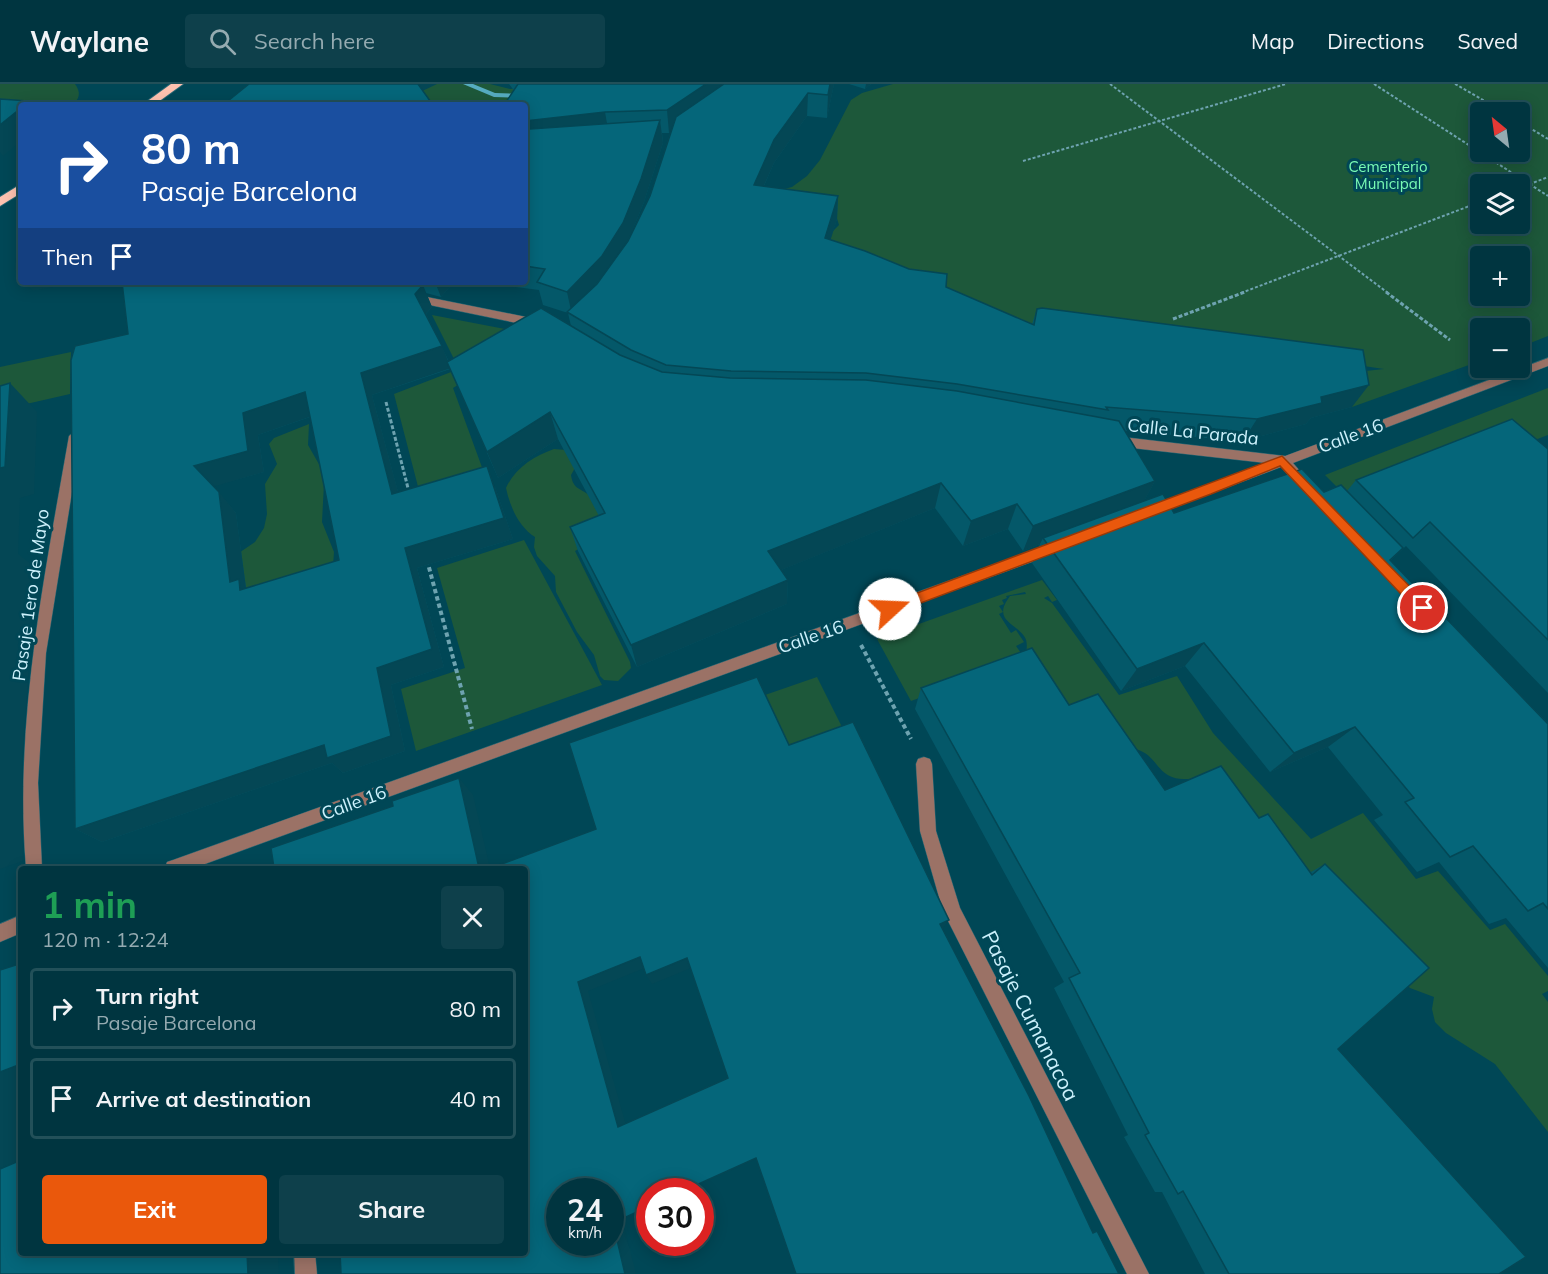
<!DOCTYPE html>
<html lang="en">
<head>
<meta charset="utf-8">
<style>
	body { margin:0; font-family:Mulish,sans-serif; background:#0e404b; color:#f1f3f6; height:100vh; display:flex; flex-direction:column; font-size:22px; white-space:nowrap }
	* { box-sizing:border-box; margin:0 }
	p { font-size:20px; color:#95abb1 }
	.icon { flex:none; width:33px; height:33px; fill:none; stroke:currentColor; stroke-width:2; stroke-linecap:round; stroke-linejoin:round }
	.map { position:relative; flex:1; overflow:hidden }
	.sheet { position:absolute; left:18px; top:782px; width:510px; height:390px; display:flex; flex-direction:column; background:#003540; border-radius:6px; box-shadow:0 3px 15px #0003,0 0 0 2px #225059 }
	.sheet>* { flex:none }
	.guide { position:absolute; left:18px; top:18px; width:510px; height:183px; border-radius:6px; box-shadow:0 3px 15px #0003,0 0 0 2px #225059; background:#1a4fa0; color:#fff; overflow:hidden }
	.needle { width:39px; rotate:331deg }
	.buttons { position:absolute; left:1470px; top:18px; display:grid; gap:12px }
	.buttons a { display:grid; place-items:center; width:60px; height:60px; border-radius:6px; background:#003540; box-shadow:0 3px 15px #0003,0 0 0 2px #225059; font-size:30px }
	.speed { position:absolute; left:546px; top:1094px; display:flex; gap:12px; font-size:30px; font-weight:700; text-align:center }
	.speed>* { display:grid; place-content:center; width:78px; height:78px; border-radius:50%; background:#003540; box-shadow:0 3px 15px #0003,0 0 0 2px #225059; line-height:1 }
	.speed small { font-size:15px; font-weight:400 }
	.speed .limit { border:9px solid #d22; background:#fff; color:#111 }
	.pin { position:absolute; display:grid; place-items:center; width:51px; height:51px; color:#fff; margin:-26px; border:3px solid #fff; border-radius:50%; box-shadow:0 2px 6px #0007 }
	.me { position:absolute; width:66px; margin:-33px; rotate:70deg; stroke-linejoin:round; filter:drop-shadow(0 0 4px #0008) }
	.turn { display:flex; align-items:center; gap:21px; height:126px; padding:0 24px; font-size:27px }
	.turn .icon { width:78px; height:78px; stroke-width:2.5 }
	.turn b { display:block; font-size:42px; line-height:51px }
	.then { display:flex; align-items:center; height:57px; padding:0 24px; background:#0003; gap:12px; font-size:22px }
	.round { display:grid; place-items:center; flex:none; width:63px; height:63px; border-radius:6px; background:#0e404b }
	.headline { display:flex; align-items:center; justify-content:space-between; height:102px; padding:0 24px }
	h1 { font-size:36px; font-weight:700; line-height:45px; color:#1e9e55 }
	.cta { display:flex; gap:12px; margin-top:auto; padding:12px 24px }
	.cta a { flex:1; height:69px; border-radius:6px; background:#ea580c; color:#fff; font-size:24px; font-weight:700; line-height:69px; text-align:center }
	.cta a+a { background:#0e404b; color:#f1f3f6 }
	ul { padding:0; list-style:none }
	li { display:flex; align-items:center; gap:18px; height:81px; margin:0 12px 9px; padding:0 12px; border:3px solid #225059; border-radius:6px }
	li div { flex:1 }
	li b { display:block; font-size:22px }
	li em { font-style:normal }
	header { display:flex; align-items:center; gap:36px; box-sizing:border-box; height:84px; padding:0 30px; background:#003540; border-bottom:2px solid #225059 }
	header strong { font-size:28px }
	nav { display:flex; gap:33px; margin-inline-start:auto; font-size:21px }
	.search { width:420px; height:54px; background:#0e404b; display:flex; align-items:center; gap:15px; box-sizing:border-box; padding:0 21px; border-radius:6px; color:#95abb1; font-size:22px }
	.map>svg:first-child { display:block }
	.green { fill:#1d583a; fill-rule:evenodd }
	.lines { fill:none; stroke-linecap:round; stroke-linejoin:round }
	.stream { fill:#56acc0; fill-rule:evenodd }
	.minor-casing { stroke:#256674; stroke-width:1 }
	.highway-casing { stroke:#256674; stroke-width:2 }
	.path-far2 { stroke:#6ea3b0; stroke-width:2; stroke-dasharray:3 2; stroke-linecap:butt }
	.path-far1 { stroke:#6ea3b0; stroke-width:3; stroke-dasharray:4 2; stroke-linecap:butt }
	.path { stroke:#6ea3b0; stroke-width:4; stroke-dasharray:4.5 3; stroke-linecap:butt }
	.minor { fill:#9b7266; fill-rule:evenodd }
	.highway { fill:#fec2b0; fill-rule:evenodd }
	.wall { fill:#045869; fill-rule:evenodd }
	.shaded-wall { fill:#044755 }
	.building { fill:#05667a; stroke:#044755; stroke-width:1.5; fill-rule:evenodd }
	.route { fill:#ea580c; stroke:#983908; stroke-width:1.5 }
	.labels { text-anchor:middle; stroke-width:6; stroke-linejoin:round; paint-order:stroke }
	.far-park-label { font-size:15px; fill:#79fbb4; stroke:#004756 }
	.street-label { font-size:18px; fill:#ccf1fc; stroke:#004756 }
	.near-street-label { font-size:21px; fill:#ccf1fc; stroke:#004756 }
</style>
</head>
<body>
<header>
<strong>Waylane</strong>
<div class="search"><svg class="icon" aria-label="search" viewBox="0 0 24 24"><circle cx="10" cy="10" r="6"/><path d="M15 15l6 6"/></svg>Search here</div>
<nav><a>Map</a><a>Directions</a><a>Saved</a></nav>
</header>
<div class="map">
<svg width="1548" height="1190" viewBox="0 0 1548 1190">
	<rect width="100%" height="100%" fill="#004756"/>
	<g class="green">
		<path d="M0 0H75C81 8 80 15 72 21H0Z"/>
		<path d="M404 0H490L510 5 564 0 525 21H415Z"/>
		<path d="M893 0H1548V252L1520 263V244H1480V277L1352 323 1347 289 1384 285 1172 254 1024 248 826 170 830 150 839 141 836 131 768 109 792 103 807 92 820 76 851 16 862 9ZM1480 28H1520V68H1480ZM1480 100H1520V140H1480ZM1480 172H1520V212H1480Z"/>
		<path d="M432 231 505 245 530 257 453 304 487 397 422 418 394 310 459 285Z"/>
		<path d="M71 268 70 310 0 326V283Z"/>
		<path d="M1548 304V351L1527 359 1345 411 1325 391Z"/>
		<path d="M309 340 308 361 320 382 324 399 322 438 334 468 333 482 248 508 230 475 255 458 264 444 267 430 265 400 277 380 269 360 274 354Z"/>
		<path d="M554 365 566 366 576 382 571 391C573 405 580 404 589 411 594 415 598 426 602 432L584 462 575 467 630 578 631 584 618 597 604 596 600 592 594 571 577 548 556 508 555 492 537 472 534 463 535 453C519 443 510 423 506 404 515 384 534 372 554 365Z"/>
		<path d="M524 456 602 601 416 667 401 605 465 584 437 484Z"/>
		<path d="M1042 496 1057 516 1052 518 1048 512 1044 514 1052 519 1119 611 1177 592 1213 649 1311 755 1363 729 1416 795 1438 787 1490 846 1505 840 1548 892V907L1542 910 1548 918V1048L1495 980 1446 949 1435 938 1432 925 1434 913 1410 904 1203 697C1192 693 1182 697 1172 693 1158 688 1155 673 1141 667 1125 660 1066 641 1057 631 1048 621 1032 591 1027 579 1024 570 1030 560 1024 552 1014 538 992 536 1010 512L1026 510 1025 508 1006 512 1007 514 1002 516 1004 520 999 522 1003 528 999 530 1011 549 1016 546 1024 558 1016 562 1021 569 1017 578 911 617 877 555Z"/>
		<path d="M817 593 845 649 792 670 765 611Z"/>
	</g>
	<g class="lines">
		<path class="stream" d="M463 0H473L495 9 527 10 531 12 527 14 494 13Z"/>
		<g class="minor-casing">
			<g id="minor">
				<path d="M367 198H382L412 210 541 236 547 240 541 244 410 217Z"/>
				<path d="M1548 274V282L1293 379 1313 402 1306 407 1301 405 1281 383 1152 432 1145 427 1147 423 1266 379 1114 362 1108 357 1114 352 1285 372Z"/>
				<path d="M75 347 81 352 46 569 38 699 42 784H26C14 639 44 495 69 352Z"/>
				<path d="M1054 459 1059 460 1061 464 1059 468 194 784H165L167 778 173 776Z"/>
				<path d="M924 673 930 675 932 680 936 747 960 824 1149 1190H1127L943 827 920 747 916 680 918 675Z"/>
				<path d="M21 831V849L0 858V840Z"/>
				<path d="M294 1168H315L317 1190H295Z"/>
			</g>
		</g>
		<g class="highway-casing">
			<g id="highway">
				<path d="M171 0H183L154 21H142Z"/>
				<path d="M21 100V109L0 122V113Z"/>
			</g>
		</g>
		<g class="path-far2">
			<path d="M1110 0 1388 209"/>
			<path d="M1374 0 1548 112"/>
			<path d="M1455 0 1504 28"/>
			<path d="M1520 38 1548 55"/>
			<path d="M1023 77 1286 0"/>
			<path d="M1520 104 1548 93"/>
			<path d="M1241 209 1480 118"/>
		</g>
		<g class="path-far1">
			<path d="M1386 208 1450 256"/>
			<path d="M1173 235 1245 208"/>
			<path d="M386 318 409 408"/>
		</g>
		<g class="path">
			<path d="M427 476 472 645"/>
			<path d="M861 561 911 655"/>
		</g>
		<use href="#minor" class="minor"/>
		<use href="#highway" class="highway"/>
	</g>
	<g class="wall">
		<path d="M509 0H834L827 34 807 32 774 79 764 102 838 112 837 135 830 156 946 203 1032 240 1037 225 1352 323 1311 334 1306 340 1243 357 1125 347 1155 397 1144 417 1174 429 1324 408 1347 407 1356 396 1548 365V609L1406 462 1390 477 1548 639V884L1506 834 1489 840 1439 778 1417 788 1374 736 1383 731 1328 663 1270 688 1185 582 1121 607 1032 479 1040 460 1023 467 1008 445 963 462 935 424 781 486 788 496 787 520 637 583 578 467 570 443 599 432 558 355 498 394 450 285 372 311 398 408 495 403 513 455 417 484 444 583 391 601 405 667 343 689 332 679 102 758 75 745 128 250 122 198H454L441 213 426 209 432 223 426 230 449 278 571 242 568 229 543 221 539 206 478 198H525V21ZM671 47 650 112 628 157 644 118 663 59 662 49H669ZM310 333 339 476 246 504 236 429 213 402 264 388 258 351Z"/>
		<path d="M849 0H871L865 5Z"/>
		<path d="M921 604 1069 621 1165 706 1259 734 1311 788 1325 780 1338 965 1499 1190H1205L1162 1108H1155L1124 1053 1128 1051 1054 904 1064 898 915 625Z"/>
	</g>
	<g class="shaded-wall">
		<path d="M412 0H437L416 10Z"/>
		<path d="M706 0H741L669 49 667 26Z"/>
		<path d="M830 0H834L827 34 828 11Z"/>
		<path d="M866 0H871L865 5Z"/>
		<path d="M808 9 807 32 774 79 754 124V101L774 56Z"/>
		<path d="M21 24V57L3 72 0 68V41Z"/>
		<path d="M605 28 609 51 525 45V37Z"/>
		<path d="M660 36 663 59 644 118 626 162 572 231 567 208Z"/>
		<path d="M838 112 837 135 824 177 825 154Z"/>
		<path d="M21 185V193L15 186Z"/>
		<path d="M25 198H72V199L33 207Z"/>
		<path d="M435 198H454L441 213Z"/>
		<path d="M423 201 432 223 424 232 415 210Z"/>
		<path d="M442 262 451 284 372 311 404 430 392 410 361 289Z"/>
		<path d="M10 299 37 328 34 410 20 414 18 470 32 481 28 594 22 675 23 777 0 785V384Z"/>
		<path d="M1369 301 1352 323 1311 334 1306 340 1243 357 1257 335 1321 313Z"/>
		<path d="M305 308 318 330 258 351 264 388 212 403 194 382 243 329Z"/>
		<path d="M550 328 558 355 498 394 487 368Z"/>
		<path d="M487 382 495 403 513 455 417 484 444 583 391 601 405 667 343 689 332 679 102 758 75 745 377 584 405 464Z"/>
		<path d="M1155 397 1141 423 1043 454 1040 460 1023 467 1033 442Z"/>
		<path d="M941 399 935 424 769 491 768 467Z"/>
		<path d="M219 408 236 429 246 504 257 525 230 498Z"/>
		<path d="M1017 420 1008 445 963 462 971 437Z"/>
		<path d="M788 496 787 520 637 583 631 561Z"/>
		<path d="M1204 559 1185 582 1121 607 1137 585Z"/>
		<path d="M1355 643 1328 663 1270 688 1294 669Z"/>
		<path d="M459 694 473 711 490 784H479Z"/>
		<path d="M949 836 940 848V840Z"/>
		<path d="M640 873 647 883 588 907 627 1045 618 1043 578 898Z"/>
		<path d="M687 874 691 884 652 900 646 891Z"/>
		<path d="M21 980V1088H0V988Z"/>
		<path d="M650 1122 622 1135 636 1190H625L613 1139Z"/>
		<path d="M247 1168H278L279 1190H248Z"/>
	</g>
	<g class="building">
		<path d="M249 0H418L433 21H223Z"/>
		<path d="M518 0H706L667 26 605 28 525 37V21H504Z"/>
		<path d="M724 0H830L828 11 808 9 774 56 754 101 838 112 825 154 865 167 909 185 947 190 946 203 1034 241 1037 225 1042 224 1363 266 1369 301 1321 313 1322 319 1257 335 1106 323 1108 326 957 300 866 289 731 287 666 281 631 266 567 228 597 200 628 157 650 112 676 33Z"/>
		<path d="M0 15 29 17 24 21H21V24L0 41Z"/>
		<path d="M660 36 641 95 623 139 602 172 567 208 537 198 545 185 525 182V44L530 45Z"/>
		<path d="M21 145V185L15 186Z"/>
		<path d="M122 198H409L423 201 415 210 442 262 361 289 392 410 487 382 504 434 405 464 432 565 377 584 391 652 327 674 324 661 75 745 71 276 75 262 128 250ZM305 308 339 476 240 506 239 495 230 498 219 408 194 382 248 367 243 329Z"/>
		<path d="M541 224 620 271 662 288 730 294 866 296 957 307 1119 337 1155 397 1033 442 1017 420 971 437 941 399 768 467 788 496 631 561 570 443 605 429 550 328 487 368 447 278Z"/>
		<path d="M10 299 5 383 0 384V302Z"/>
		<path d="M1512 335 1548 365V556L1430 438 1413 454 1356 396Z"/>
		<path d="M1302 385 1324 408 1341 401 1403 464 1390 476 1548 640V825L1543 819 1528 827 1473 762 1450 773 1405 718 1414 714 1355 643 1294 669 1204 559 1137 585 1043 454 1163 410 1174 429Z"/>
		<path d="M1032 564 1069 621 1098 610 1165 706 1221 682 1259 734 1268 730 1312 791 1325 780 1429 884 1338 965 1526 1173 1499 1190H1229L1183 1107 1178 1110 1145 1051 1149 1049 1069 894 1080 889 921 604Z"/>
		<path d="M757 593 789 661 853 638 949 836 940 840 1029 1012 1093 1149 1097 1147 1119 1190H796L756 1074 683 1107H650V1122L613 1139 625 1190H341L340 1168H525V784H491L596 745 569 659ZM640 873 646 891 687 874 728 994 618 1043 578 898ZM560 1107H610V1158H560Z"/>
		<path d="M459 694 479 784H274L271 764 393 722 392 717Z"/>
		<path d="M21 874V980L0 988V886L16 881V876Z"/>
		<path d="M21 1076V1168H247L248 1190H0V1085Z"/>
	</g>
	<path class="route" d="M1282 372 1427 520V528H1418L1280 382 1211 410 894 529 890 530 883 525 885 521Z"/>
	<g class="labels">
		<g class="far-park-label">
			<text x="1388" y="88">Cementerio<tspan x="1388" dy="17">Municipal</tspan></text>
		</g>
		<g class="street-label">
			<text transform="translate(1193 348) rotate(6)" y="6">Calle La Parada</text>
			<text transform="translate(1351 352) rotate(-20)" y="6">Calle 16</text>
			<text transform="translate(31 511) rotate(-82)" y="6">Pasaje 1ero de Mayo</text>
			<text transform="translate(811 553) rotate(-19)" y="6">Calle 16</text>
			<text transform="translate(354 719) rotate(-20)" y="6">Calle 16</text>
		</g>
		<g class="near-street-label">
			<text transform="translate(1030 932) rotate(63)" y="7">Pasaje Cumanacoa</text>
		</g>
	</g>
</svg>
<div class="buttons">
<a><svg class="needle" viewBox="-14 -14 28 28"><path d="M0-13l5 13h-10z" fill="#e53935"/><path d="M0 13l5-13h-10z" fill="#95abb1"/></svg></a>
<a><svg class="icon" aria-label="layers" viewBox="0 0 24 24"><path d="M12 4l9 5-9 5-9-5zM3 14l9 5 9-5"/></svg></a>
<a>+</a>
<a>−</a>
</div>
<div class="speed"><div>24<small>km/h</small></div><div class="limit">30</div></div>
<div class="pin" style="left:1423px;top:524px;background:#d93025"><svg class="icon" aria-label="arrive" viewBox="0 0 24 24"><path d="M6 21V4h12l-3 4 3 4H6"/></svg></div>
<svg class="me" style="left:890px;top:525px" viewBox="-20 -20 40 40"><circle r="19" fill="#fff"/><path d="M0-13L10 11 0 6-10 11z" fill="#ea580c"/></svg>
<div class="guide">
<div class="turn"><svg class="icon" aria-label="right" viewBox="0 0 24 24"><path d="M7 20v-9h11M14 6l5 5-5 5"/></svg><div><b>80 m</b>Pasaje Barcelona</div></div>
<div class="then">Then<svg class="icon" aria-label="arrive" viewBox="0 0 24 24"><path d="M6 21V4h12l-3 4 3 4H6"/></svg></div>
</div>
<section class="sheet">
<div class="headline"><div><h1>1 min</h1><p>120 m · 12:24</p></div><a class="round"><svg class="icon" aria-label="close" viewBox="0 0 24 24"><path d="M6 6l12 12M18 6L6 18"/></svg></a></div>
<ul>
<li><svg class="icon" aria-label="right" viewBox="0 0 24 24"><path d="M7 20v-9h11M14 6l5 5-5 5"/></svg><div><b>Turn right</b><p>Pasaje Barcelona</p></div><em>80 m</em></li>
<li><svg class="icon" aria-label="arrive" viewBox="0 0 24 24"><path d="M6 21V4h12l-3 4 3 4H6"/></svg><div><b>Arrive at destination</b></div><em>40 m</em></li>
</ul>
<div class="cta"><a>Exit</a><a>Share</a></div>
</section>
</div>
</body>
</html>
